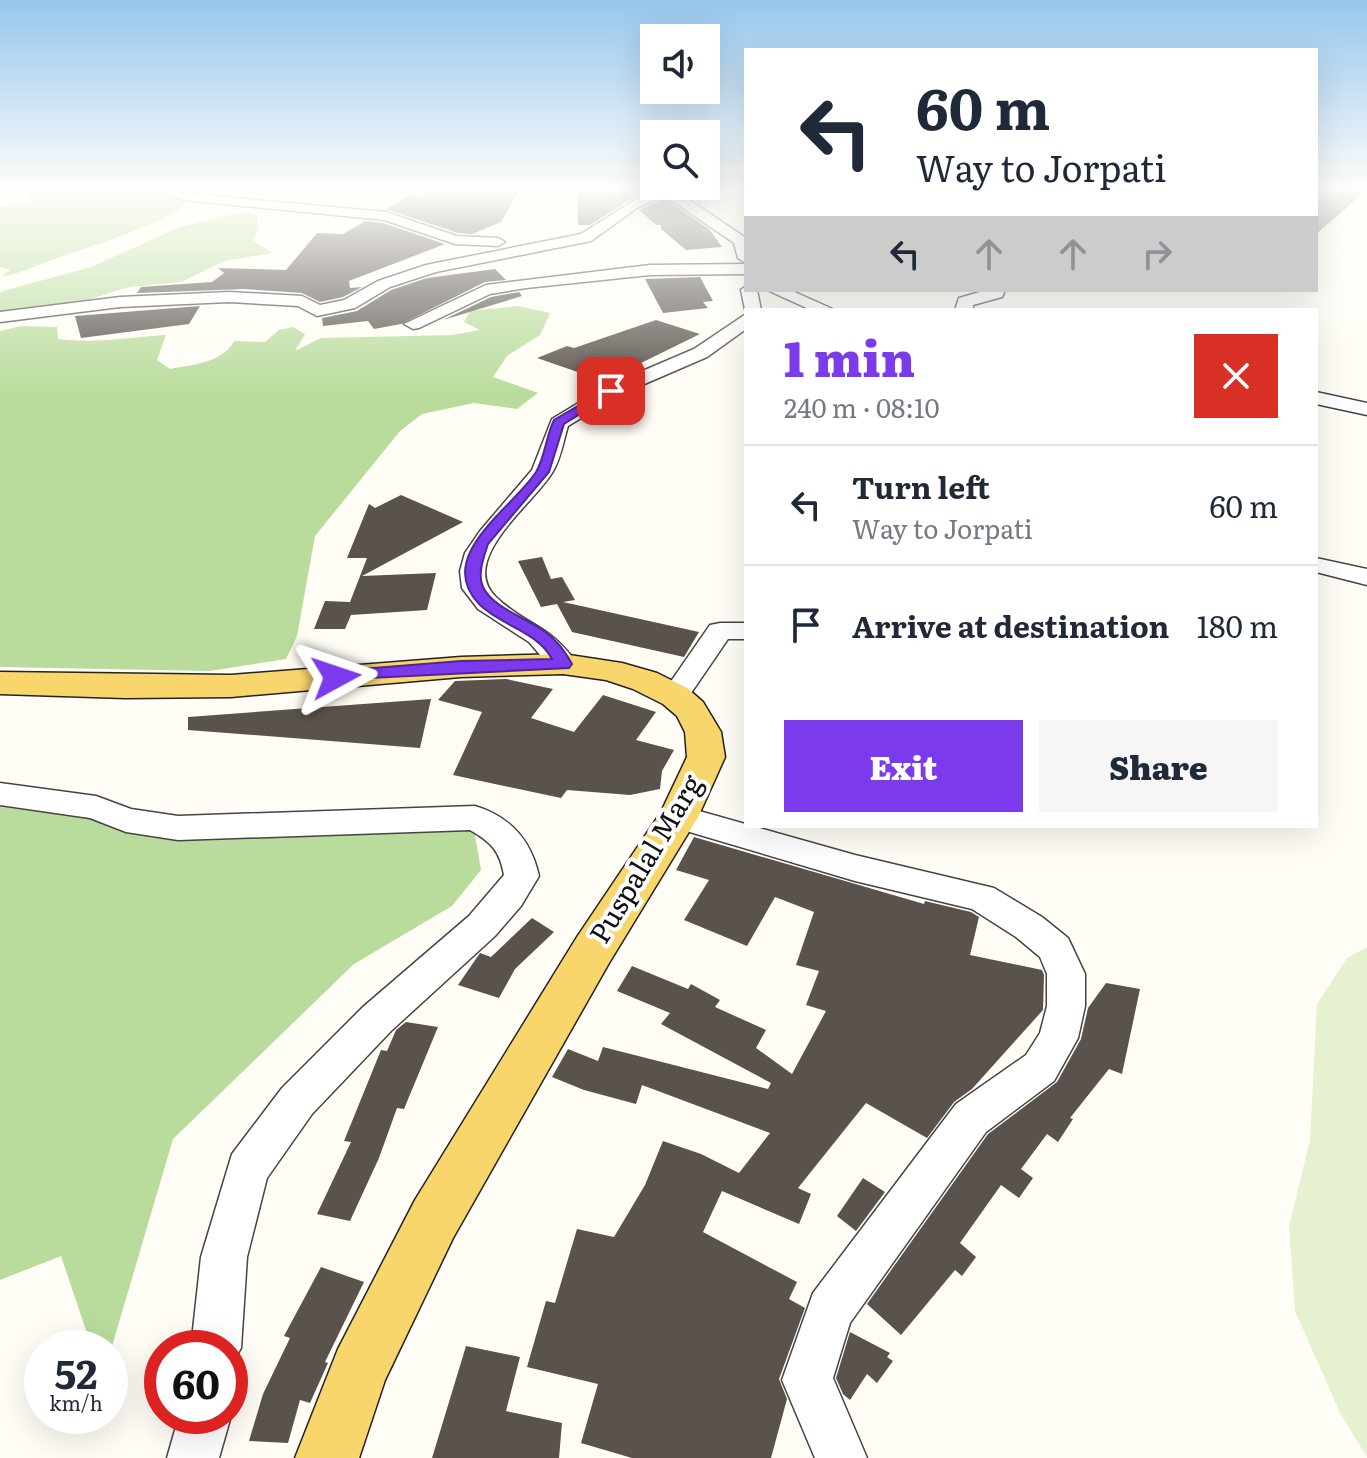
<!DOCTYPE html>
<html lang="en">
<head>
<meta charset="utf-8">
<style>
	body { margin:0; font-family:Literata,serif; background:#f6f6f7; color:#1f2937; height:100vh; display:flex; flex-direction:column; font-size:30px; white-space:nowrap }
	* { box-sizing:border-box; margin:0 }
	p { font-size:26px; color:#747a83 }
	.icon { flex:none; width:44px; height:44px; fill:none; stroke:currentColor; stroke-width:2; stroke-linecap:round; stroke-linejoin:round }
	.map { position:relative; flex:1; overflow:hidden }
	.side { position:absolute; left:744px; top:308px; width:574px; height:520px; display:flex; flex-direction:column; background:#fff; border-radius:0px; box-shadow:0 8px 32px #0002 }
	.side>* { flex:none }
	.guide { position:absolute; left:744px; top:48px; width:574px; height:244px; border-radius:0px; box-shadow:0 8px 32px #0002; background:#fff; color:#1f2937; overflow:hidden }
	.controls { position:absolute; left:640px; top:24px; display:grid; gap:16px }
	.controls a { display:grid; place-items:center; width:80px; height:80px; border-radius:0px; background:#fff; box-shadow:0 8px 32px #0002; font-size:40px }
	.speed { position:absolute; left:24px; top:1330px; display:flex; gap:16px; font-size:40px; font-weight:700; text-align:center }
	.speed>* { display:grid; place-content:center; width:104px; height:104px; border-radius:50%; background:#fff; box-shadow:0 8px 32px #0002; line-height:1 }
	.speed small { font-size:20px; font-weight:400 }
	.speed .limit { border:12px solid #d22; background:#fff; color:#111 }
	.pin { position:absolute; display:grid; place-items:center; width:68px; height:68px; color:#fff; margin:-34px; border-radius:16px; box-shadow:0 4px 12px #0006 }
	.me { position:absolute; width:88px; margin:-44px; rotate:85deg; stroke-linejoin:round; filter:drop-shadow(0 0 6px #0008) }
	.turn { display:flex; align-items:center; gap:28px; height:168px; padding:0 40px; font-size:36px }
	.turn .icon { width:104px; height:104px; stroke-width:2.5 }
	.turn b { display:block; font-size:56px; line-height:68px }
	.lanes { display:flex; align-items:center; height:76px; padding:0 40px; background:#0003; justify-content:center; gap:40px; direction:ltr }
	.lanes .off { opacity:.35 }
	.round { display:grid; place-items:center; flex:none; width:84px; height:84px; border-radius:0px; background:#f6f6f7 }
	.summary { display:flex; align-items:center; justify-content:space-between; height:136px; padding:0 40px }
	h1 { font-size:48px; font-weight:800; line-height:60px; color:#7c3aed }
	.action { display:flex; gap:16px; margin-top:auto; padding:16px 40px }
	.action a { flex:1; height:92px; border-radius:0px; background:#7c3aed; color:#fff; font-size:32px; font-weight:800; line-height:92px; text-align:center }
	.action a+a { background:#f6f6f7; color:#1f2937 }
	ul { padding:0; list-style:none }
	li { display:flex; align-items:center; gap:24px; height:120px; padding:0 40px; border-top:2px solid #e0e1e3 }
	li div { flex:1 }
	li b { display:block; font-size:30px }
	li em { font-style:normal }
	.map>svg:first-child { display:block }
	.forest { fill:#b9dc9c }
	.pitch { fill:#e6f2cf }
	.building { fill:#5a524d }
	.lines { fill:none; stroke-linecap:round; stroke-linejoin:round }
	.minor-casing { stroke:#444; stroke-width:3 }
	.major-casing { stroke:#222; stroke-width:3 }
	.minor { fill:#fff; fill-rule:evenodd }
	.major { fill:#f9d66b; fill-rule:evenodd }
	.route { fill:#7c3aed; stroke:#51269a; stroke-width:2 }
	.labels { text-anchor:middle; stroke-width:8; stroke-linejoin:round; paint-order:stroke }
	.street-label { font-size:28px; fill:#111; stroke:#fff }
</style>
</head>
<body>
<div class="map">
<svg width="1367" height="1458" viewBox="0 0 1367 1458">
	<rect width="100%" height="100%" fill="#fffdf5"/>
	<g class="forest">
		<path d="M33 191H154L188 204C145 232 97 243 49 261 32 267 20 274 2 276L10 270 0 267V207L25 202 29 192Z"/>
		<path d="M246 211 257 215 258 228 253 241 273 253 225 261 181 282 129 287 84 301 0 314V293L3 291 91 267 180 227Z"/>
		<path d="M518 306 550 313 540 335 507 356 493 377 538 393 517 409 474 403 422 414 400 431 315 536 297 636 286 659 210 671 0 667V331L21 326 57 327 58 339C95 344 129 337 166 335L157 360 170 369C191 365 223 363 234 341L265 342 279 330 293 327 305 334 295 351 321 338 453 335 480 330 464 322 470 311Z"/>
		<path d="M0 793 234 839 412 813 474 830 481 870 452 906 354 964 173 1139 110 1353V1348H92L61 1256 0 1280Z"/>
	</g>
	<path class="pitch" d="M1367 947V1457L1340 1413 1295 1311 1289 1226 1310 1140 1317 1004 1347 958Z"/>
	<g class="building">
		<path d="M436 191H519L501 222 472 234 458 233 386 209 409 196 424 198Z"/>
		<path d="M615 191H643L590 225H578L577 193Z"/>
		<path d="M1316 191H1366L1316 234Z"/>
		<path d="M664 198 709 229 722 247 686 250 661 229V225H656L639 210Z"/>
		<path d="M365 221 383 223 445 244 349 281 350 288 362 287 343 297 320 302 302 293 244 289 137 293 141 287 212 282 224 273 218 268 286 270 317 233 343 234Z"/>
		<path d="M495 269 506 280 485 282 401 324 374 329 368 321 323 326 322 318 357 311 391 290 427 278Z"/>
		<path d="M700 277 713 301 703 302 708 308 663 313 645 279Z"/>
		<path d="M519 292 522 296 443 320 491 297Z"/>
		<path d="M200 306 189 324 81 338 75 316Z"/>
		<path d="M656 320 700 334 639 364 634 362 598 379 537 358 567 346 574 348Z"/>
		<path d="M401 495 463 522 362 576 436 573 427 610 351 615 345 629H314L325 601 350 602 367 558H347L369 504 375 508Z"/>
		<path d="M542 557 551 579 562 577 575 600 563 602 699 632 684 657 572 632 557 604 541 607 518 561Z"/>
		<path d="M506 679 553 689 531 718 574 732 603 695 656 712 636 740 674 750 662 771 660 789 630 795 567 790 561 798 453 775 482 712 438 700 455 681Z"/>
		<path d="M431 699 420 748 188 730V717Z"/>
		<path d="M694 837 924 904 925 901 971 912 979 917 970 955 1042 970 1044 975 1043 1010 972 1089 954 1102 927 1138 866 1103 798 1188 811 1194 799 1224 722 1191 703 1232 797 1282 789 1299 805 1308 779 1379 787 1399 771 1458H632L581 1443 598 1384 527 1367 546 1301 555 1303 577 1229 614 1237 645 1185 663 1141 701 1154 739 1173 770 1133 642 1085 636 1104 584 1090 552 1077 568 1049 598 1061 603 1047 768 1089 771 1083 661 1024 670 1013 617 991 632 966 688 989 691 984 720 1000 715 1007 766 1030 756 1048 792 1074 826 1011 806 1005 819 971 796 965 814 912 775 897 747 946 684 920 709 880 676 870Z"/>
		<path d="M532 918 554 932 515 969 499 998 458 985 480 953 491 957Z"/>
		<path d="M1106 983 1140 989 1122 1074 1109 1069 1070 1118 1073 1119 1058 1142 1047 1134 1021 1169 1033 1178 1019 1198 1001 1185 960 1243 976 1257 962 1276 955 1270 901 1335 867 1304 988 1134 1057 1082 1081 1039 1088 1008Z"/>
		<path d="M406 1022 438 1027 404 1109 397 1108 379 1158 350 1221 317 1214 351 1142 344 1141 381 1050 387 1051 396 1030Z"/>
		<path d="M863 1178 885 1192 856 1231 837 1216Z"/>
		<path d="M321 1267 364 1282 325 1362 328 1363 310 1403 300 1400 288 1443 249 1441 263 1394 290 1338 284 1336Z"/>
		<path d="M850 1332 890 1353 887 1357 893 1361 877 1383 867 1374 850 1400 843 1394 836 1378Z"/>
		<path d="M466 1346 520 1357 506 1411 562 1423 559 1458H432Z"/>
	</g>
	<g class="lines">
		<g class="minor-casing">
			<g id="minor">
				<path d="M159 191 386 212 457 236 498 238 505 242 498 246 455 244 384 220 183 200Z"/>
				<path d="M407 191H433C427 197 413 197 407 191Z"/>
				<path d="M649 191H676L746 238V263L738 258 734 243 664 195 637 208 591 241 436 272 390 287 355 308 317 316 298 306 229 302 120 307 0 322V312L120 297 229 292 302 296 320 305 344 300 378 281 426 265 581 234Z"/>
				<path d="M746 264V274L650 275 526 288 490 294 419 328 413 329 404 324 486 285 650 265Z"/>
				<path d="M746 286V290H757L761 310H746V314L741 290Z"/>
				<path d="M767 290H790L835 310H811Z"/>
				<path d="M987 290H1003L1004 293 1002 297 973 305V310H955L959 298Z"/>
				<path d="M746 314V329L707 357 619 395 568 426C563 442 561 459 552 473 534 503 457 560 496 597 526 626 550 624 577 664L573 670 563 673 553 670 529 642 478 609 462 588 460 571 465 553 480 531 532 470 552 419 605 387 694 349Z"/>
				<path d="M1316 392 1367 403V415L1316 404Z"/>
				<path d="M1316 558 1367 569V585L1316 572Z"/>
				<path d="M720 623H746V639H728L685 702 675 705 665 702 661 696 665 690 710 625Z"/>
				<path d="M0 783 96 796 131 809 178 816 475 806C511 817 531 840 539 876L521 906 495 936 391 1031 312 1114 267 1178 247 1257 241 1348 230 1367V1348H191L201 1257 232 1154 282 1088 363 1007 469 916 504 875C500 851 491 842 470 830L178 840 126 832 90 818 0 805Z"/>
				<path d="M678 805 855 855 994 888 1042 917 1068 938 1085 974V1006L1078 1038 1054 1081 986 1132 850 1323 833 1378 867 1458H815L782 1380 813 1293 956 1104 1026 1055 1040 1033 1047 1006V974L1040 957 1016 937 972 909 855 881 666 825 662 817 666 809Z"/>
				<path d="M230 1414 231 1416 219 1458H167L179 1416Z"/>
			</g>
		</g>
		<g class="major-casing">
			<path id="major" d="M563 654 622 663 657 673 687 688 703 702 721 732 725 757 698 817 609 963 453 1238 385 1380 359 1458H295L338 1349 415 1200 577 937 661 812 687 757 685 732 677 716 663 704 633 689 606 680 563 674 461 677 231 697 125 698 0 694V672L231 675 461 657Z"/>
		</g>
		<use href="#minor" class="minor"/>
		<use href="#major" class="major"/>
	</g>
	<linearGradient id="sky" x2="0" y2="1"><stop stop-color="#95c6ee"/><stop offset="0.48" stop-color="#fffefa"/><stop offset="1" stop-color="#fffefa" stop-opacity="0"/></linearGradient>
	<rect width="1367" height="395" fill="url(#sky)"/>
	<path class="route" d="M607 389 617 391 564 424 549 472 488 544C484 556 477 575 483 587 493 608 525 617 544 631 557 640 564 650 572 664L569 668 330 680 327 677 336 671 461 661 552 659C537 631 501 626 479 604 433 556 513 508 536 472 545 457 546 436 554 420Z"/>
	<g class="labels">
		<g class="street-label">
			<text transform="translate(646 859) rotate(-59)" y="10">Puspalal Marg</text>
		</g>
	</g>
</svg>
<div class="controls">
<a><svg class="icon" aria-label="sound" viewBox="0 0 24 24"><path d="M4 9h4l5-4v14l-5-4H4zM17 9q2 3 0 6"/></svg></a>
<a><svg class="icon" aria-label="search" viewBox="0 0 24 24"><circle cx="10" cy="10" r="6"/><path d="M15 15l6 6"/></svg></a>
</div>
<div class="speed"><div>52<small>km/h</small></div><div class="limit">60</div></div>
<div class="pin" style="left:611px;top:391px;background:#d93025"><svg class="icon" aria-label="arrive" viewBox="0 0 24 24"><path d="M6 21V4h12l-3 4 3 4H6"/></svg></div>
<svg class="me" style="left:336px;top:677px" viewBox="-20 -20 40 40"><path d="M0-17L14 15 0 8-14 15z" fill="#7c3aed" stroke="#fff" stroke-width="4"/></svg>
<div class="guide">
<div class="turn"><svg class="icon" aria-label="left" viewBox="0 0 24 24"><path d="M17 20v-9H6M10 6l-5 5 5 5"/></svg><div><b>60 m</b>Way to Jorpati</div></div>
<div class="lanes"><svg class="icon" aria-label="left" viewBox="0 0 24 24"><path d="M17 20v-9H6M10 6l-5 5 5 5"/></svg><svg class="icon off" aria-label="ahead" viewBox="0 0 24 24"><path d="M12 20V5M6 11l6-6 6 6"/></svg><svg class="icon off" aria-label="ahead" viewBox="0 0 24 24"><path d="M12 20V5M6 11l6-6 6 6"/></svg><svg class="icon off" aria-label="right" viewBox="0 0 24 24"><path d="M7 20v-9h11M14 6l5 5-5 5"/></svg></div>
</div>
<section class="side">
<div class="summary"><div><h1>1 min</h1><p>240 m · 08:10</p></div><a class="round" style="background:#d93025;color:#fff"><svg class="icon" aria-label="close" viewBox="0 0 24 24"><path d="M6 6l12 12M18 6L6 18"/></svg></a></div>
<ul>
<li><svg class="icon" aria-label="left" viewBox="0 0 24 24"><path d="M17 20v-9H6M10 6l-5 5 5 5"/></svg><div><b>Turn left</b><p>Way to Jorpati</p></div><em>60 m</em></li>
<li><svg class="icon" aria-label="arrive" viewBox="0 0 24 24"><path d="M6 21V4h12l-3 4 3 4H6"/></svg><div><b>Arrive at destination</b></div><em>180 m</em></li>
</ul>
<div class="action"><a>Exit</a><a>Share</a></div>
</section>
</div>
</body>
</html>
